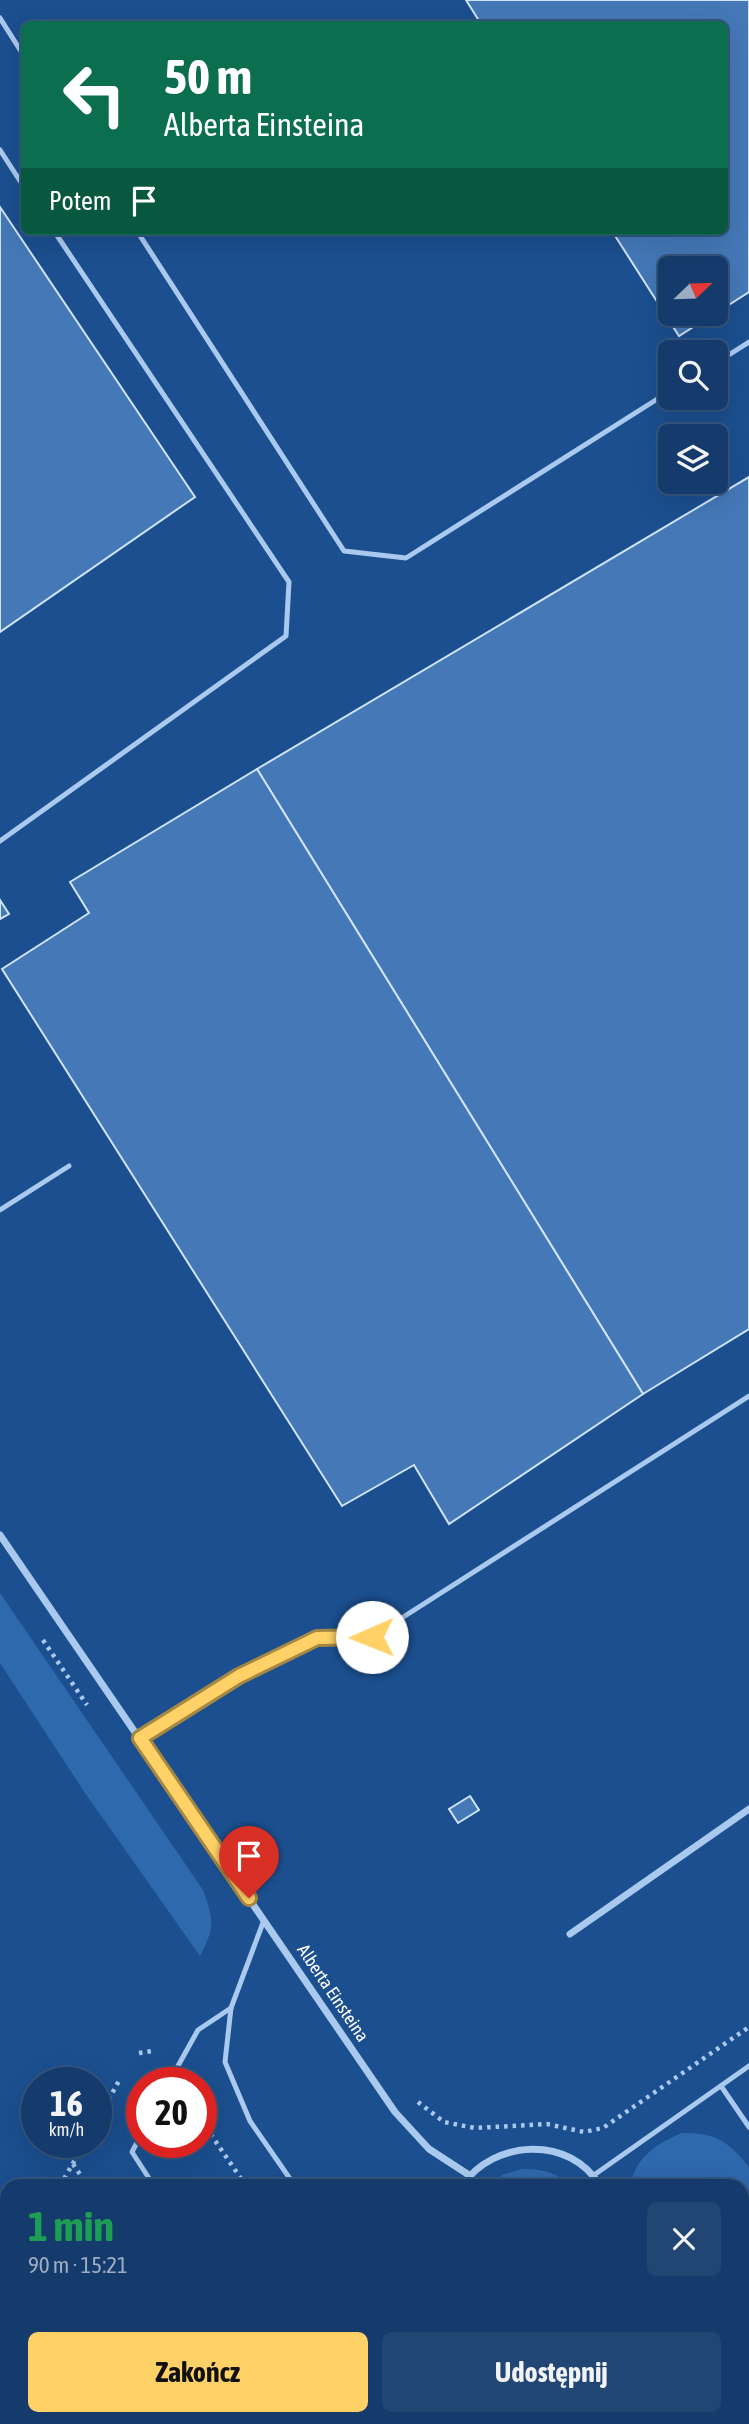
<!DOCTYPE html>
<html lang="pl">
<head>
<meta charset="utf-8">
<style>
	body { margin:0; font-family:"Asap Condensed",sans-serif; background:#214673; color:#f1f3f6; height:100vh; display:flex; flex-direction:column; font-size:26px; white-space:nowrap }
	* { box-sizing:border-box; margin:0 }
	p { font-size:23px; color:#9dadc1 }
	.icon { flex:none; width:38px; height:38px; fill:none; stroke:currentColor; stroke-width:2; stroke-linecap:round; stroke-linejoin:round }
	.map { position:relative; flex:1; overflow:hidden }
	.panel { position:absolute; left:0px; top:2179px; width:749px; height:247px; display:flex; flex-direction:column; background:#143b6b; border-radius:21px 21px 0 0; box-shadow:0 7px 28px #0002,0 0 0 2px #33557e }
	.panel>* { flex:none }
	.top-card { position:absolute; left:21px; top:21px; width:707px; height:214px; border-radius:10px; box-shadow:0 7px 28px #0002,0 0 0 2px #33557e; background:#0b6e4f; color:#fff; overflow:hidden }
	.needle { width:46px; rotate:67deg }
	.tools { position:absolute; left:658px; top:256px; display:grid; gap:14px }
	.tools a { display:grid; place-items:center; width:70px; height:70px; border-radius:10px; background:#143b6b; box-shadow:0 7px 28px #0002,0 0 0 2px #33557e; font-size:35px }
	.speed { position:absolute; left:21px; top:2067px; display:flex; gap:14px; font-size:35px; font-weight:700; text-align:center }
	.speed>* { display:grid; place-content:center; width:91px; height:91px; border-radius:50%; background:#143b6b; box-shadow:0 7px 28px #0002,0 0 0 2px #33557e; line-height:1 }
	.speed small { font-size:18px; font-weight:400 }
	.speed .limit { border:10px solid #d22; background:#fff; color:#111 }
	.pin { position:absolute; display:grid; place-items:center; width:60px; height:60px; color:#fff; margin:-72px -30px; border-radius:50% 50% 50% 0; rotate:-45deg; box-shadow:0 0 7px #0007 }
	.pin .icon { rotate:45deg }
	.me { position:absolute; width:77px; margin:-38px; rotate:269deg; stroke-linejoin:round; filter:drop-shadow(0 0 5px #0008) }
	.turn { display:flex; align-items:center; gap:24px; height:147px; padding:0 28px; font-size:32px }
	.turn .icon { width:91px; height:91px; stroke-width:2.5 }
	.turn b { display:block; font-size:49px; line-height:60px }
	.then { display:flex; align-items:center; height:66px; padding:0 28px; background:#0003; gap:14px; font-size:26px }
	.round { display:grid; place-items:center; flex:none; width:74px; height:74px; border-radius:10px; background:#214673 }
	.headline { display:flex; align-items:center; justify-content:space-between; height:119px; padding:0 28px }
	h1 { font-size:42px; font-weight:700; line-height:52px; color:#1e9e55 }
	.cta { display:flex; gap:14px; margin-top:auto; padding:14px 28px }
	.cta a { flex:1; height:80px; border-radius:10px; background:#ffd166; color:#111; font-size:28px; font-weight:700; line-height:80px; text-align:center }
	.cta a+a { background:#214673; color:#f1f3f6 }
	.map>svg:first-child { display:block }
	.green { fill:#2e69ad }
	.building { fill:#4478b7; stroke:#cfe3fa; stroke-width:2 }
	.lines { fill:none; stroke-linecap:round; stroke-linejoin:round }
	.path { stroke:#a9c9ee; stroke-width:4.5; stroke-dasharray:3.5 5; stroke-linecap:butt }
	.service { stroke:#a9c9ee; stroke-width:5 }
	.minor { stroke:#a9c9ee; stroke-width:7 }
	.route-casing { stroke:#a68842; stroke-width:18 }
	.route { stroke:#ffd166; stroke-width:12 }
	.labels { text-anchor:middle; stroke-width:6; stroke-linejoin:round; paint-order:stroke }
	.street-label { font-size:18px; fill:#fff; stroke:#1b4f8f }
</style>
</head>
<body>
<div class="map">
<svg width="749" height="2424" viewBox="0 0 749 2424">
	<rect width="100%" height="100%" fill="#1b4f8f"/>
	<g class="green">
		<path d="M0 1593 203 1890C214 1921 215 1927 200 1956L85 1793 0 1663Z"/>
		<path d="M682 2133C716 2133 727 2140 749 2167V2424H561L558 2419 742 2418V2186H630C635 2158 657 2143 682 2133Z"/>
		<path d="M522 2169C542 2169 556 2172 572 2186H487L502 2175Z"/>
	</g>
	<g class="building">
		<path d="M466 0H749V292L716 313V268H670V313H715L679 336 612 231H724V24H481Z"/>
		<path d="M0 207 195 497 0 632Z"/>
		<path d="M749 477V1329L643 1394 257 769Z"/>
		<path d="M257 769 643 1394 449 1524 414 1465 342 1506 2 969 89 913 70 882Z"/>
		<path d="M0 900 9 914 0 919Z"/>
		<path d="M470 1796 479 1810 458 1823 449 1809Z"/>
		<path d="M87 2418H399L403 2424H91Z"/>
	</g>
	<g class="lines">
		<g class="path">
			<path d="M43 1640 87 1705"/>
			<path d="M139 2053 153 2051"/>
			<path d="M418 2102 444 2122 475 2128 547 2124 584 2132 603 2128 749 2027"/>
			<path d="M201 2120 246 2186"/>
			<path d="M96 2122 120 2079"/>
			<path d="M73 2164 88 2186"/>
			<path d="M60 2186 85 2142"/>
			<path d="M0 2293 7 2280"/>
		</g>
		<g class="service">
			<path d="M0 18 24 56"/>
			<path d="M0 150 24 187"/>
			<path d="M137 231 344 551 406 558 670 391"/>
			<path d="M716 363 749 342"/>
			<path d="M0 841 286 636 289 582 54 231"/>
			<path d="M0 1210 69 1166"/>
			<path d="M140 1738 239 1676 317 1638 372 1637 749 1396"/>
			<path d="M264 1920 231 2008 225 2062 250 2121 295 2186"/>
			<path d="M169 2082 198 2030 231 2008"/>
			<path d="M721 2086 749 2127"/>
			<path d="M142 2133 132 2152 154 2186"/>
			<path d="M594 2175 749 2066"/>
			<path d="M0 2415 7 2410"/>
			<path d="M13 2418 17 2424"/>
			<path d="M454 2418 458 2424"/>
			<path d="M546 2418 550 2424"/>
		</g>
		<g class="minor">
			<path d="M0 1535 395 2112 429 2149 469 2175"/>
			<path d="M570 1934 749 1809"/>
			<path d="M462 2186C493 2139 571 2135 600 2186"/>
		</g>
	</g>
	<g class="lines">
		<g class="route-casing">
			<path id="route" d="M249 1898 140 1738 239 1676 317 1638 372 1637"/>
		</g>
		<use href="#route" class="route"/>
	</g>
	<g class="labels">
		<g class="street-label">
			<text transform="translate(333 1993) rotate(56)" y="6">Alberta Einsteina</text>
		</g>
	</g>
</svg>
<div class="tools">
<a><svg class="needle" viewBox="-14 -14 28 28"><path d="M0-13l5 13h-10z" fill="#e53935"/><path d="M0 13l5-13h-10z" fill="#9dadc1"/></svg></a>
<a><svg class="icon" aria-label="search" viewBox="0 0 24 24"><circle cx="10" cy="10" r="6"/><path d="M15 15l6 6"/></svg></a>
<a><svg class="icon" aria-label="layers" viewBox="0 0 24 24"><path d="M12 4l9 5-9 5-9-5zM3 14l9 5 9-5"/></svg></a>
</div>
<div class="speed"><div>16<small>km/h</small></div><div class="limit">20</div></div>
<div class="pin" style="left:249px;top:1898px;background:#d93025"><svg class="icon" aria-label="arrive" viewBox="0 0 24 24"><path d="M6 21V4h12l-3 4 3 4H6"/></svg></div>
<svg class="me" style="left:372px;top:1637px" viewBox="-20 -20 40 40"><circle r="19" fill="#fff"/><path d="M0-13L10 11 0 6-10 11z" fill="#ffd166"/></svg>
<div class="top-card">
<div class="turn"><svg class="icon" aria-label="left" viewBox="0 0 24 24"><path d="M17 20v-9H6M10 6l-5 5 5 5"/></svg><div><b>50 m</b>Alberta Einsteina</div></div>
<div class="then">Potem<svg class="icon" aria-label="arrive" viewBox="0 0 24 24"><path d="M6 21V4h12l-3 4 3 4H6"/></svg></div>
</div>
<section class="panel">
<div class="headline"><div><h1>1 min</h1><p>90 m · 15:21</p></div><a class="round"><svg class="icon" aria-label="close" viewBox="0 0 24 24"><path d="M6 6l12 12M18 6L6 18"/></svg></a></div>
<div class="cta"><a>Zakończ</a><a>Udostępnij</a></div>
</section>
</div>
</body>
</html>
